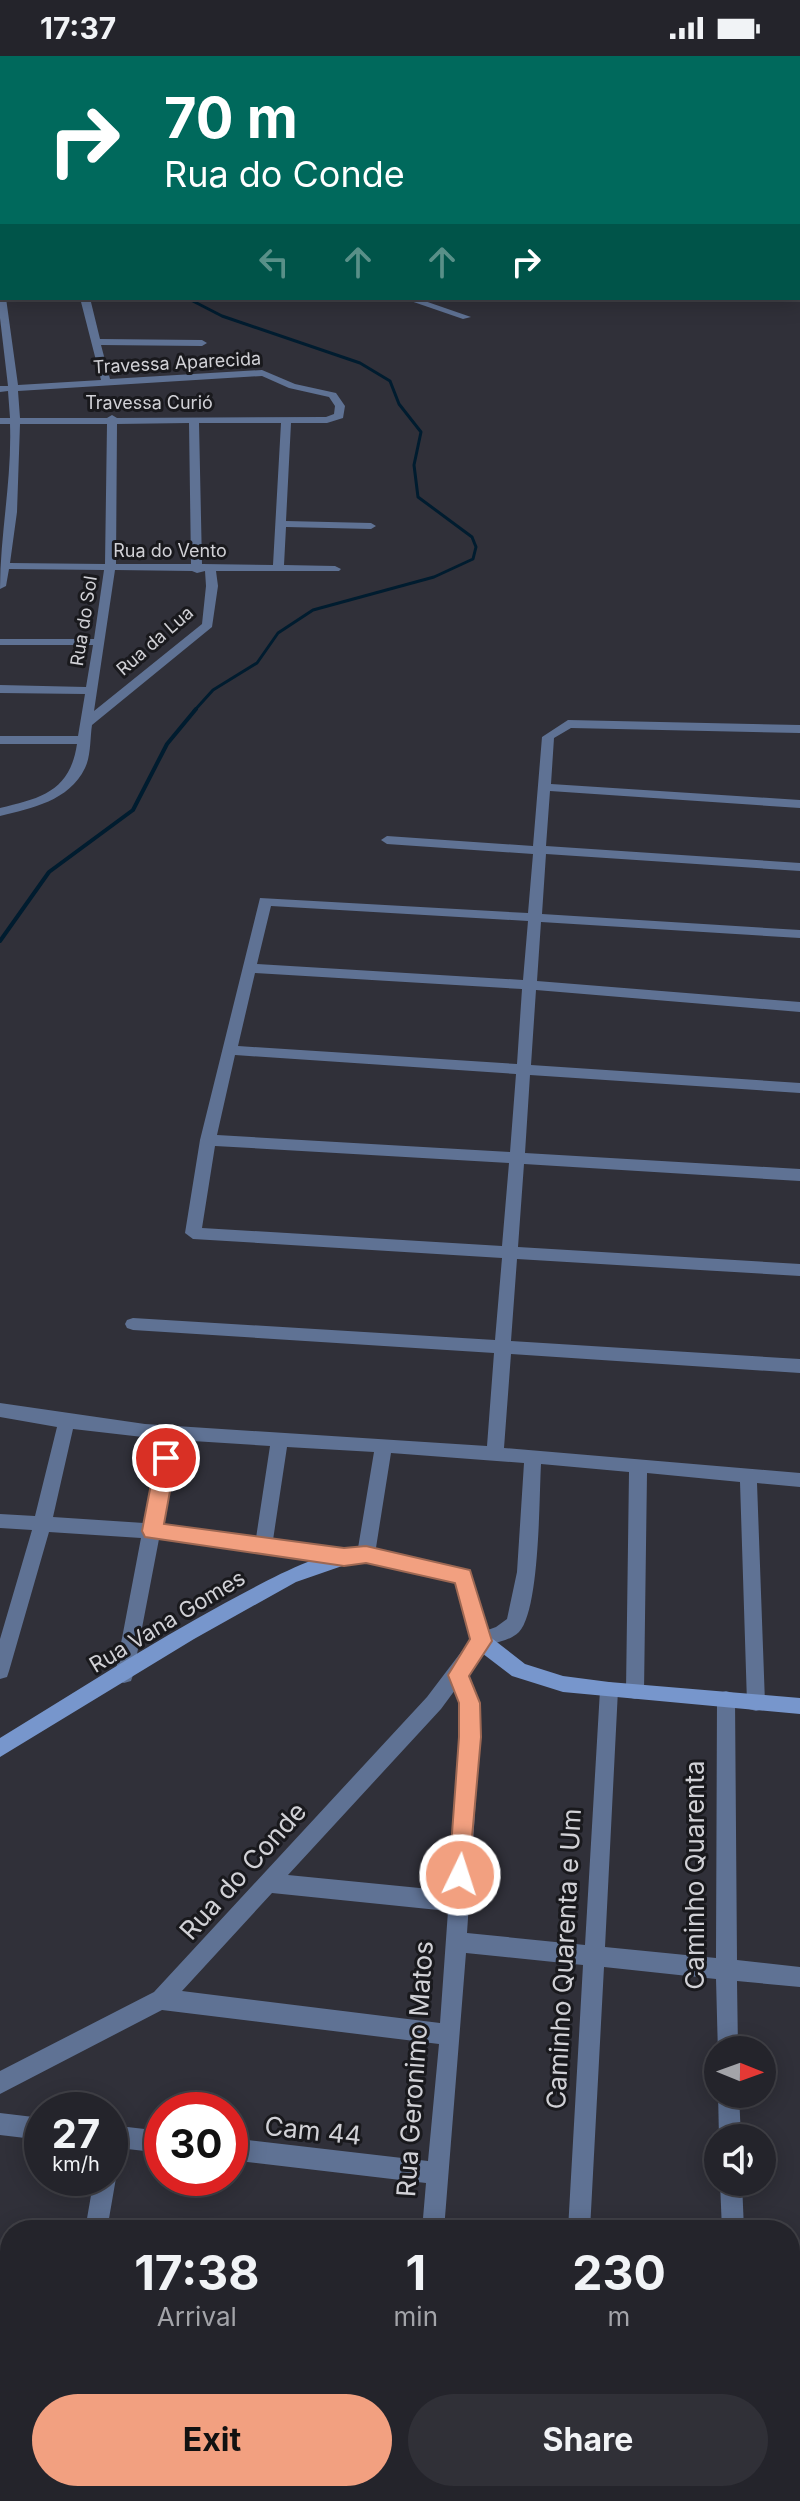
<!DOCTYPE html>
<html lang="en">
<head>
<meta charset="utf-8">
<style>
	body { margin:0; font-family:Inter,sans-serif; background:#303037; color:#f1f3f6; height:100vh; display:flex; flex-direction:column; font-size:30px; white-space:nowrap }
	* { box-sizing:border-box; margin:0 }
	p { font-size:26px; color:#a3a4a9 }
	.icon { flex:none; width:44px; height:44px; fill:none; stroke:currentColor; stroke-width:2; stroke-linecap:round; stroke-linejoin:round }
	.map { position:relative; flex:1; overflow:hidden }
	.side { position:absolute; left:0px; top:2164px; width:800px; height:282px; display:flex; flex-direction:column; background:#24242b; border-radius:32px 32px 0 0; box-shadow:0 4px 20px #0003,0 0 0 2px #414147 }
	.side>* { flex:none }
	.banner { position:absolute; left:0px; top:0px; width:800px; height:244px; box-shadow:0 4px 20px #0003,0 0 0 2px #414147; background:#00695c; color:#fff; overflow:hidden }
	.needle { width:52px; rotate:91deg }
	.fabs { position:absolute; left:704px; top:1980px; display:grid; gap:16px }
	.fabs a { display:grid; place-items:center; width:72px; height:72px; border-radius:50%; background:#24242b; box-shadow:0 4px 20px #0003,0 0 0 2px #414147; font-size:40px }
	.speed { position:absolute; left:24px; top:2036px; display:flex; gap:16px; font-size:40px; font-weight:700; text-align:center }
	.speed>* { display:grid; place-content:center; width:104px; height:104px; border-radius:50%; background:#24242b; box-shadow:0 4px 20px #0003,0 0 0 2px #414147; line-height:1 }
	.speed small { font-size:20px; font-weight:400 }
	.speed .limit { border:12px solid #d22; background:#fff; color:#111 }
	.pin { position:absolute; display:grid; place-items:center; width:68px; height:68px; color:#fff; margin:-34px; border:4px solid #fff; border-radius:50%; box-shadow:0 2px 8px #0007 }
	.me { position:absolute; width:88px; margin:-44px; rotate:4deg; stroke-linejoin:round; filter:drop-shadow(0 0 6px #0008) }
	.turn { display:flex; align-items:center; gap:28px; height:168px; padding:0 32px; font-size:36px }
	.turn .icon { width:104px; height:104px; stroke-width:2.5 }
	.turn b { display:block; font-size:56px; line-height:68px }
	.lanes { display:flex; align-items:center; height:76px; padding:0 32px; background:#0003; justify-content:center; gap:40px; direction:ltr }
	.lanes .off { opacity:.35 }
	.eta { display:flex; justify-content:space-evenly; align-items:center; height:136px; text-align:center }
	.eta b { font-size:48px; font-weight:700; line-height:56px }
	.primary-button { display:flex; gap:16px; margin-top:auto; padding:16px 32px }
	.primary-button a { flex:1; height:92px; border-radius:48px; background:#f2a080; color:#111; font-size:32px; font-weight:700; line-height:92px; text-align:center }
	.primary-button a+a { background:#303037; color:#f1f3f6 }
	.status { display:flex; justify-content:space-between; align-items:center; height:56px; padding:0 40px; background:#24242b; direction:ltr }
	.status svg { height:22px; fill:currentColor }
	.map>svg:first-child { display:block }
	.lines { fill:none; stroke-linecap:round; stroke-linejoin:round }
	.stream-far1 { stroke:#001c2f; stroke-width:3 }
	.stream { stroke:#001c2f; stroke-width:4 }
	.street { fill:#5f7294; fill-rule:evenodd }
	.secondary { fill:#7796cc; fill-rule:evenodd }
	.route { fill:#f2a080; stroke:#9d6853; stroke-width:2 }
	.labels { text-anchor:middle; stroke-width:6; stroke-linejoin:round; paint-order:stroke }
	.far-street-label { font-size:18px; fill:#d1d1d6; stroke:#19191d }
	.street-label { font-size:22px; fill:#d1d1d6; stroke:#19191d }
	.near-street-label { font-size:26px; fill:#d1d1d6; stroke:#19191d }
</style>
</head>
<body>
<div class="status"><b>17:37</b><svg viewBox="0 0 49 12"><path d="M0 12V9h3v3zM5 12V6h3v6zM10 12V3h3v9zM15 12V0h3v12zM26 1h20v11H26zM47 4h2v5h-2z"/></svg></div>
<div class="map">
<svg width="800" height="2445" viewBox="0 0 800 2445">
	<rect width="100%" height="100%" fill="#303039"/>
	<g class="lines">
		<g class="stream-far1">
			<path d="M0 12 2 9"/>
			<path d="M187 242 222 260 360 307 390 325 399 348 421 376 414 409 418 441 472 481 476 491 473 503 434 521 313 554 278 577 257 607 213 634 194 655"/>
		</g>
		<path class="stream" d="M0 885 49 816 133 754 167 688 196 653"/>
		<g class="street">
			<path d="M344 0H352L343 2Z"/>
			<path d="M675 0H683L684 2H676Z"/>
			<rect x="798" y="45" width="2" height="4"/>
			<rect x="798" y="71" width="2" height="8"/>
			<rect x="0" y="75" width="2" height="4"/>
			<rect x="0" y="113" width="2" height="4"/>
			<rect x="798" y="130" width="2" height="6"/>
			<rect x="798" y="216" width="2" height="6"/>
			<path d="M0 232 2 242H6L18 329 101 324 80 242H90L100 283 202 284 207 287 202 290 101 289 110 323 262 314 295 328 336 337 345 350 343 362 327 367H291L286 465 371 467 376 470 371 473 286 471 284 509 335 510 341 513 339 515H216L218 530 212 571 92 669C90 682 91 700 85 712 69 745 32 752 0 760V752C42 742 70 735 77 688H0V680H78L85 638 0 637V629L86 631 93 589H0V583H94L104 514 9 513 6 530 0 533C0 478 12 424 10 368H0V362H10L8 335 0 336V330H8L0 262ZM262 320 289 332 329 341 335 350 334 358 326 361 117 362 112 359 107 362H20L18 335ZM189 367 191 508H116L117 368ZM199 367H281L273 509 202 508ZM20 368H107L105 508 10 507 17 456ZM115 514 192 515 197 517 205 515 206 530 202 568 94 655Z"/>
			<path d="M402 242H416L471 261 463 263Z"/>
			<path d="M568 664 800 669V677L571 672 554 682 551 728 800 744V752L550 735 546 790 800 807V815L546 798 542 858 800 874V882L541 866 537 925 800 946V956L536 934 531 1009 800 1027V1037L530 1019 525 1097 800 1113V1125L524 1108 518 1191 800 1208V1220L517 1203 511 1285 800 1303V1317L511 1298 504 1392 800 1417V1431L757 1427 765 1647 763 1653 756 1655 749 1653 747 1647 740 1426 647 1417 644 1635 642 1641 635 1643 628 1641 626 1635 629 1416 541 1408C539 1442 540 1554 519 1576 511 1584 500 1585 491 1589 481 1594 474 1609 467 1618L479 1647 480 1681 467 1877 585 1889 600 1634 602 1628 609 1626 616 1628 618 1634 605 1891 716 1902 717 1643 719 1637 726 1635 733 1637 735 1643 737 1904 800 1911V1931L737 1925 738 1994H718V1998L716 1923 604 1911 590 2174H568L583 1909 466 1897 444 2174H422L426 2127 230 2104V2082L428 2105 439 1988 162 1954 0 2038V2015L154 1936 427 1641 474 1579 496 1571 507 1563 517 1516 524 1407 391 1397 375 1498 372 1503 366 1506 360 1503 357 1498 374 1396 287 1391 273 1484 344 1493 350 1496 353 1501 350 1506 344 1509 159 1483 133 1619 131 1625 124 1627 117 1625 115 1619 141 1482 49 1476 9 1615 7 1621 0 1623V1583L32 1474 0 1472V1458L35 1460 57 1371 0 1361V1347L145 1368 487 1390 494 1297 133 1274 127 1272 125 1268 127 1264 133 1262 495 1284 502 1202 193 1183 185 1177 200 1084 260 842 528 857 533 798 387 788 381 784 387 780 533 790 542 681ZM271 850 528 865 523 924 257 908ZM255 917 522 933 517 1008 238 990ZM235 999 516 1018 510 1096 217 1079ZM215 1090 509 1107 502 1190 202 1172ZM73 1373 160 1383 144 1467 53 1461ZM177 1384 270 1390 256 1482 161 1469ZM455 1634 461 1647 460 1681 450 1835 288 1819 441 1653ZM272 1837 448 1855 440 1967 182 1935Z"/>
			<path d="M718 2036 739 2038 741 2082H719Z"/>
			<path d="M0 2057 42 2062V2084L0 2079Z"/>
			<path d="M110 2069 162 2075V2097L110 2091Z"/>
			<path d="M110 2113 116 2122 107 2174H85L94 2122H110Z"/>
			<path d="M720 2126H742L744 2174H722Z"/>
			<path d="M0 2213 10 2214V2236L0 2235Z"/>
			<rect x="790" y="2390" width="10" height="24"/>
			<rect x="0" y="2395" width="10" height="24"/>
			<path d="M81 2436H105L104 2445H80Z"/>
			<path d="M229 2436H253L252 2445H228Z"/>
			<path d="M290 2436H421L420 2445H294Z"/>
			<rect x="575" y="2436" width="24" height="9"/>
			<path d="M730 2436H754L755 2445H731Z"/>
		</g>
		<path class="secondary" d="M366 1490 469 1515 489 1580 525 1608 563 1620 609 1626 800 1642V1658L563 1636 512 1620 474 1591 456 1526 366 1506 345 1509 296 1526 194 1583 0 1701V1682C75 1636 148 1589 225 1547 270 1523 315 1497 366 1490Z"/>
	</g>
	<path class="route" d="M166 1394 176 1402 164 1468 344 1492 366 1490 470 1514 492 1585 469 1620 480 1647 481 1681 468 1826 460 1830 452 1826 449 1819 459 1681V1647L448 1619 470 1583 455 1527 366 1507 344 1510 145 1481 142 1475 156 1402Z"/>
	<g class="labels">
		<g class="far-street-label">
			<text transform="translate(177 307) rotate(-3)" y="6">Travessa Aparecida</text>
			<text x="149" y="353">Travessa Curió</text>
			<text x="170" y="501">Rua do Vento</text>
			<text transform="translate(84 565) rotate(-81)" y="6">Rua do Sol</text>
			<text transform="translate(155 585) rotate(-41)" y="6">Rua da Lua</text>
		</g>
		<g class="street-label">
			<text transform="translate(167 1565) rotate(-31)" y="8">Rua Vana Gomes</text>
		</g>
		<g class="near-street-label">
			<text transform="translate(243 1815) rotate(-48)" y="9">Rua do Conde</text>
			<text transform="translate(695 1819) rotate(-90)" y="9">Caminho Quarenta</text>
			<text transform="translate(564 1903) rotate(-87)" y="9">Caminho Quarenta e Um</text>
			<text transform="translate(415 2013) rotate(-86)" y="9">Rua Geronimo Matos</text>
			<text transform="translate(313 2075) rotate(6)" y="9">Cam 44</text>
		</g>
	</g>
</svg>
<div class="fabs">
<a><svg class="needle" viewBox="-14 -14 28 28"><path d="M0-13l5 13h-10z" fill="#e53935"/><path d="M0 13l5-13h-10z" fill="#a3a4a9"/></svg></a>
<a><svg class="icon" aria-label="sound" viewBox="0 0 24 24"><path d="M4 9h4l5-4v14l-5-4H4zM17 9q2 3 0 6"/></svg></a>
</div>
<div class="speed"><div>27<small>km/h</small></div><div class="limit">30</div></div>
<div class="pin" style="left:166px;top:1402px;background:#d93025"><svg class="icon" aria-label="arrive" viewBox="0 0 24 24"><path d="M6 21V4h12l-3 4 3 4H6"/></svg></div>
<svg class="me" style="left:460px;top:1819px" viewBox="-20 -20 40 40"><circle r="17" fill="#f2a080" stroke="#fff" stroke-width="3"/><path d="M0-11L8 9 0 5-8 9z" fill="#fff"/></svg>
<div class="banner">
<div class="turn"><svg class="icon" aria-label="right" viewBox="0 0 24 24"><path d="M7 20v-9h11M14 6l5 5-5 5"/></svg><div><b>70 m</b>Rua do Conde</div></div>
<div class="lanes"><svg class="icon off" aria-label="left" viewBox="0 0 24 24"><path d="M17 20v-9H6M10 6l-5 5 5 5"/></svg><svg class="icon off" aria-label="ahead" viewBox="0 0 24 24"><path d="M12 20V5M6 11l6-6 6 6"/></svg><svg class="icon off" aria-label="ahead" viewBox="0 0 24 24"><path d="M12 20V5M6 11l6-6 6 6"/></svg><svg class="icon" aria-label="right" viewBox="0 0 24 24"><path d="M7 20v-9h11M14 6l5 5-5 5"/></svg></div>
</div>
<section class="side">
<div class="eta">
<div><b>17:38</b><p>Arrival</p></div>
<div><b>1</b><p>min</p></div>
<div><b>230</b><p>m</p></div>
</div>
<div class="primary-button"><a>Exit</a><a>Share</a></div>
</section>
</div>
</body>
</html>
